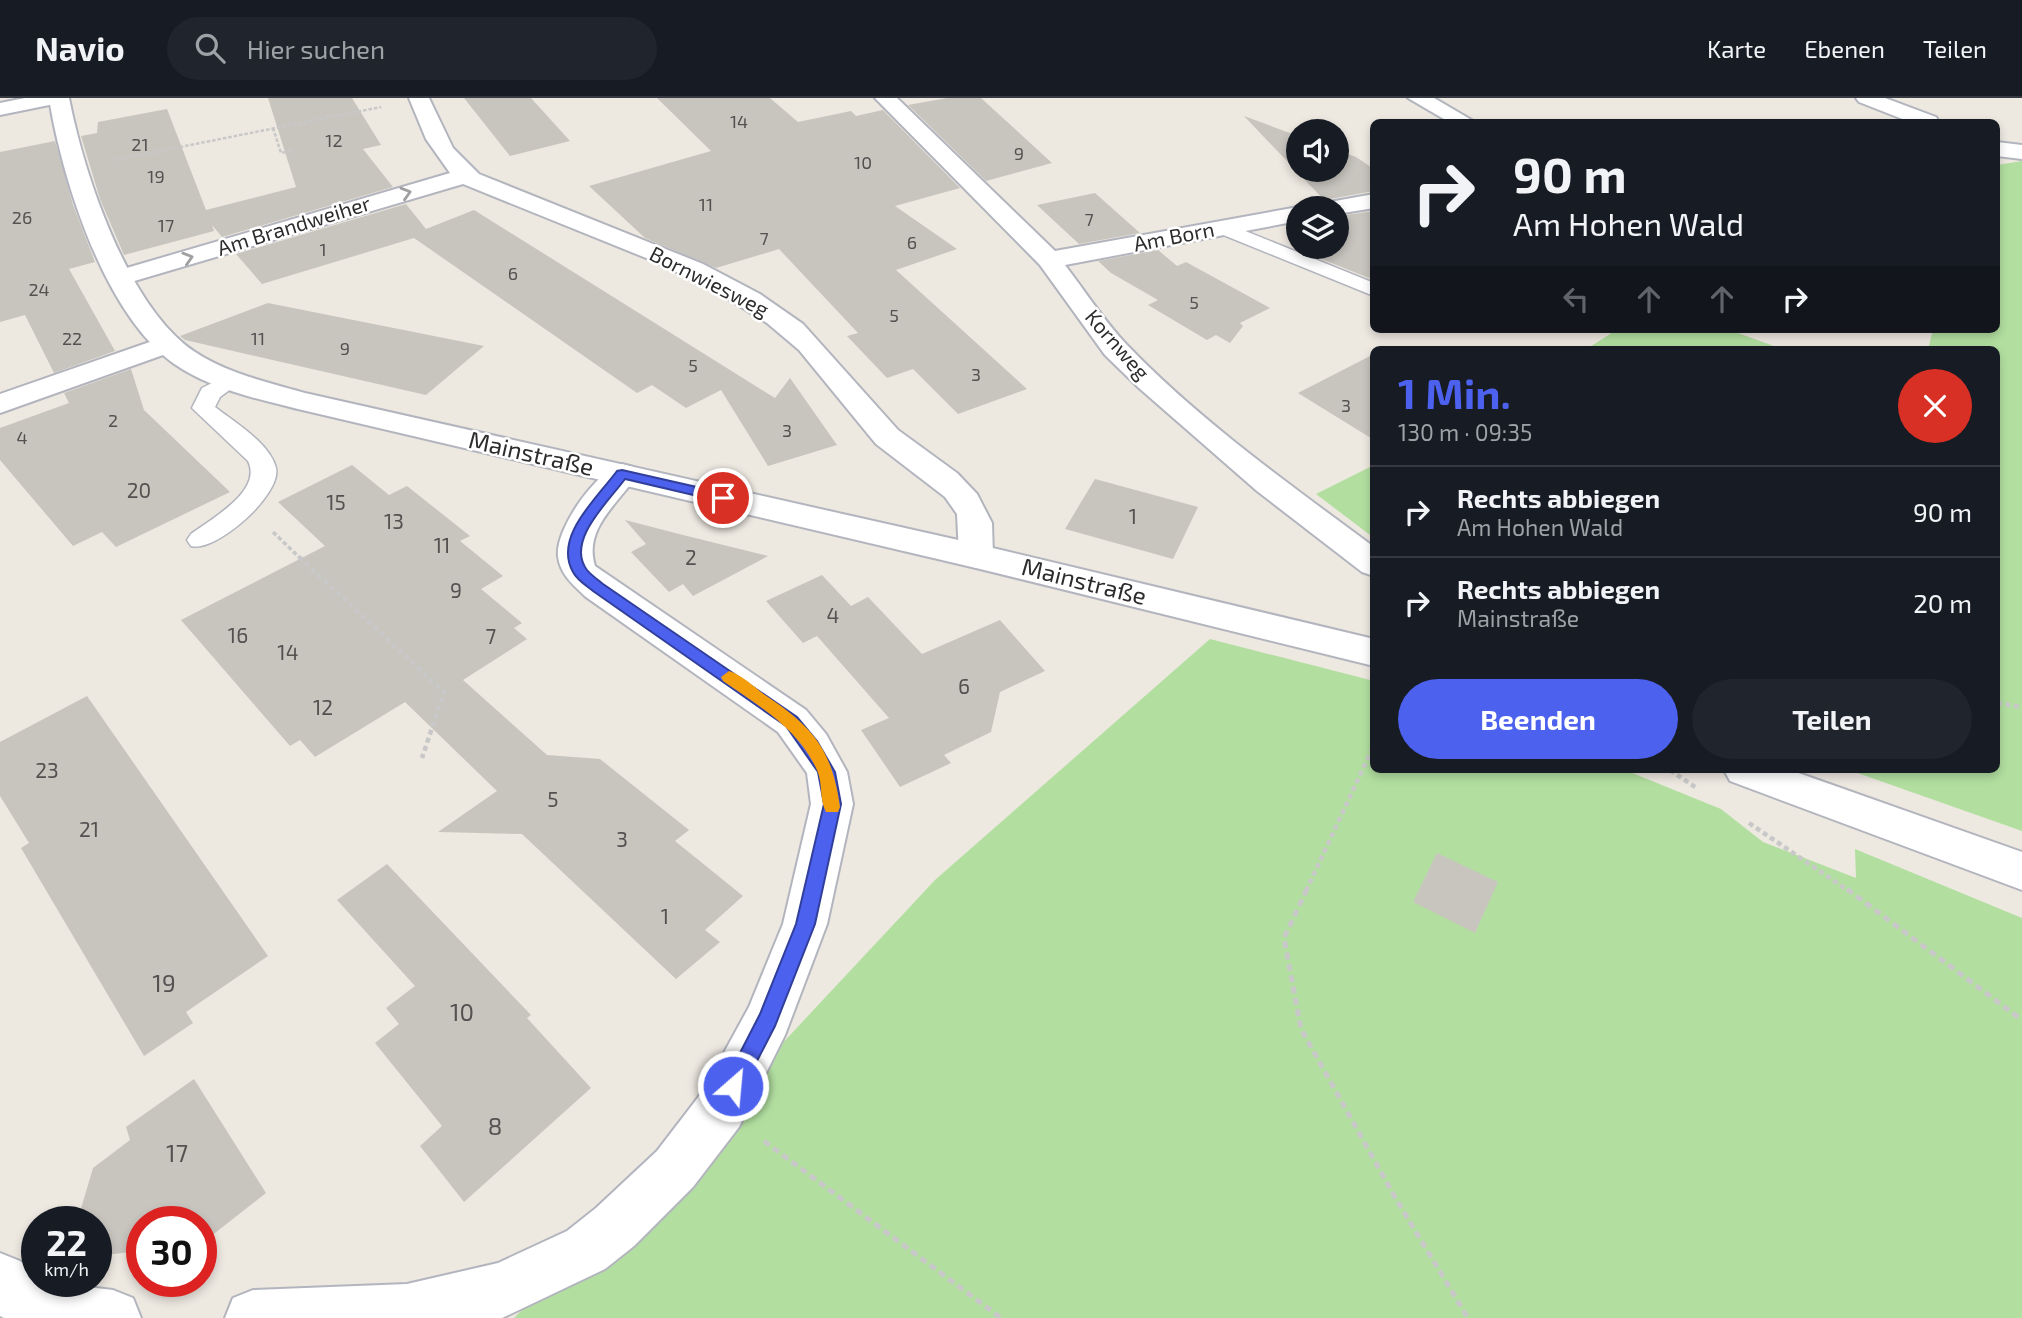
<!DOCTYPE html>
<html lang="de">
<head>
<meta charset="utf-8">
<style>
	body { margin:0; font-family:"Exo 2",sans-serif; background:#20242c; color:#f1f3f6; height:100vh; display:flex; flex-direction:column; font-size:26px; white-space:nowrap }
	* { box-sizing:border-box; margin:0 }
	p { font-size:23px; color:#9ea1a6 }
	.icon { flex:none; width:38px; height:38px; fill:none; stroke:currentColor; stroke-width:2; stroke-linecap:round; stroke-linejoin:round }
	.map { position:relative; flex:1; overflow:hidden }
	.drawer { position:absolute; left:1370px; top:248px; width:630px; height:427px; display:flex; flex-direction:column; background:#171b24; border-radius:10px; box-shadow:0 4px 10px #0003 }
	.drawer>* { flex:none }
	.hud { position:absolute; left:1370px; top:21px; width:630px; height:214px; border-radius:10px; box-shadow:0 4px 10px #0003; background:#171b24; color:#f1f3f6; overflow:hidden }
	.buttons { position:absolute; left:1286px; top:21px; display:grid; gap:14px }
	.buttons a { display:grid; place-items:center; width:63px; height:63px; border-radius:50%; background:#171b24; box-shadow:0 4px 10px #0003; font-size:35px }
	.speed { position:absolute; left:21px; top:1108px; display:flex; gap:14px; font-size:35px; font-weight:700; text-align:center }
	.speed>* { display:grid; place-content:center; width:91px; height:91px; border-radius:50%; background:#171b24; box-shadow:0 4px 10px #0003; line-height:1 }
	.speed small { font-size:18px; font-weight:400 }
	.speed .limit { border:10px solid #d22; background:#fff; color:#111 }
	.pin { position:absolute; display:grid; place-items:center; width:60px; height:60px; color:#fff; margin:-30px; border:4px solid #fff; border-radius:50%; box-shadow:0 2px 7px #0007 }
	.me { position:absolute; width:77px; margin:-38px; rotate:27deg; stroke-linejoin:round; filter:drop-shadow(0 0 5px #0008) }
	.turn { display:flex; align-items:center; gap:24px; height:147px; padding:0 28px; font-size:32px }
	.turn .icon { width:91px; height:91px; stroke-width:2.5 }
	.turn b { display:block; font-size:49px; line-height:60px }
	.lanes { display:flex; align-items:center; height:66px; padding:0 28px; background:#0003; justify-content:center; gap:35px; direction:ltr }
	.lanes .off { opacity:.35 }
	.round { display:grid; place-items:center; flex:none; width:74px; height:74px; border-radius:37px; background:#20242c }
	.overview { display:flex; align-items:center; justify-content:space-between; height:119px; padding:0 28px }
	h1 { font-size:42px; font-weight:700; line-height:52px; color:#4c61ee }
	.cta { display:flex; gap:14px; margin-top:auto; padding:14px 28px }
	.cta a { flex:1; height:80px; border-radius:42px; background:#4c61ee; color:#fff; font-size:28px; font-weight:700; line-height:80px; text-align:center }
	.cta a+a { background:#20242c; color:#f1f3f6 }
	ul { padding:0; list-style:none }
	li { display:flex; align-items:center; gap:21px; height:91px; padding:0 28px; border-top:2px solid #363941 }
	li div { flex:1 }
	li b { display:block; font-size:26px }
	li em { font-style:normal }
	header { display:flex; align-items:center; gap:42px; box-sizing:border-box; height:98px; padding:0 35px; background:#171b24; border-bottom:2px solid #363941 }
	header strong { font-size:33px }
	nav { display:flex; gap:38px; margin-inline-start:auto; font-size:24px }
	.search { width:490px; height:63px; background:#20242c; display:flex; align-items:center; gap:18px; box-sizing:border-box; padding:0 24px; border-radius:38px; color:#9ea1a6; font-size:26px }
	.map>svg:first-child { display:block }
	.green { fill:#b2dfa0 }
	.building { fill:#c8c5bf }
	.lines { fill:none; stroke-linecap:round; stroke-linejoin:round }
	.service-casing { stroke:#b3b5be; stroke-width:3 }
	.minor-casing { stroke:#b3b5be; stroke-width:4 }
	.secondary-casing { stroke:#b3b5be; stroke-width:4 }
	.path-far3 { stroke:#c8c8c8; stroke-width:2.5; stroke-dasharray:3.5 2; stroke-linecap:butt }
	.path-far2 { stroke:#c8c8c8; stroke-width:3.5; stroke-dasharray:4.5 2.5; stroke-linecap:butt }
	.path-far1 { stroke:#c8c8c8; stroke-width:4.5; stroke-dasharray:5 3.5; stroke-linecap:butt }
	.path { stroke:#c8c8c8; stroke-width:5; stroke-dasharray:7 4.5; stroke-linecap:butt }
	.service { fill:#fff; fill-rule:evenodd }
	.minor { fill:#fff; fill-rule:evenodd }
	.secondary { fill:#fff; fill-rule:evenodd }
	.oneway { stroke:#a0a0a0 }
	.route { fill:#4c61ee; stroke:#313f9b; stroke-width:2 }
	.slow { fill:#f59e0b }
	.labels { text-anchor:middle; stroke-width:5; stroke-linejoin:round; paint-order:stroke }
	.far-number-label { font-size:18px; fill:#535251 }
	.far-street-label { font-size:21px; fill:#2c2c2c; stroke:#fff }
	.number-label { font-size:21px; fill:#535251 }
	.street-label { font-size:24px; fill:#2c2c2c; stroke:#fff }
	.near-number-label { font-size:24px; fill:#535251 }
</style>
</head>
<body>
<header>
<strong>Navio</strong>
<div class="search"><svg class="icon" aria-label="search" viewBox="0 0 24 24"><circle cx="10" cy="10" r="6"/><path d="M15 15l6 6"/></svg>Hier suchen</div>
<nav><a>Karte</a><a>Ebenen</a><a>Teilen</a></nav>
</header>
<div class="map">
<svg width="2022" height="1220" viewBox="0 0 2022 1220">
	<rect width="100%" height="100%" fill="#ede8e0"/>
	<g class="green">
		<path d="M2022 63V733L1849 672H1997V252H1928L1933 231H1997V67Z"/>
		<path d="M1618 231H1727L1785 252H1585Z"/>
		<path d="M1374 367V440L1316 396Z"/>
		<path d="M1210 541 1374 583V672H1625L1721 711 1763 744 1856 780 1855 751 2022 820V1220H514L721 1011 935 782Z"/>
	</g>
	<g class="building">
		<path d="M268 0H352L381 47 363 51 393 89 222 139 212 127 214 133 124 157 100 101 81 38 97 35 98 24 167 11 206 112 296 89Z"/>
		<path d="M464 0H531L570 43 510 58Z"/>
		<path d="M657 0H770L798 24 851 13 856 18 883 12 960 90 895 108 957 151 896 172 1027 291 958 316 913 271 887 280 847 238 858 235 779 151 716 170 645 140 589 88 711 53Z"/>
		<path d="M947 0H981L1052 65 986 83 908 7Z"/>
		<path d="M1244 18 1298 38V72H1337V52L1356 59 1374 71V93L1324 102Z"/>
		<path d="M55 43 73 107 95 164 69 171 115 253 54 275 25 217 0 224V54Z"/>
		<path d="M1095 95 1140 135 1079 146 1037 107Z"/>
		<path d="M406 106 426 131 474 112 775 300 790 280 837 347 768 368 721 292 686 310 652 287 637 295 414 140 262 186 236 156Z"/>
		<path d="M1374 113V182L1309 156 1320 149H1337V137L1349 129 1339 118Z"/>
		<path d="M1158 152 1177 168 1186 164 1270 210 1240 225 1243 228 1230 245 1216 237 1207 242 1148 207 1158 202 1111 175 1098 163Z"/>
		<path d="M268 205 484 248 426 297 185 242 180 238Z"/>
		<path d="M1374 256V342L1298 295Z"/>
		<path d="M131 271 144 312 230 394 116 449 102 434 73 448 0 362V330L69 305 64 295Z"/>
		<path d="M352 367 389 397 407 388 470 438 460 443 503 478 481 491 522 525 514 530 527 541 463 582 547 657 600 661 689 732 675 743 743 798 705 832 720 844 676 881 522 736 438 734 497 693 405 604 315 659 300 642 290 648 181 522 325 448 278 404Z"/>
		<path d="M1095 381 1198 409 1173 461 1065 431Z"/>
		<path d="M625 422 683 437 768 458 693 498 683 486 669 494 631 454 646 446Z"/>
		<path d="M822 477 851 508 868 499 922 556 1000 522 1045 573 1000 594 991 634 944 657 951 665 900 689 861 632 889 620 817 538 803 545 766 503Z"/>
		<path d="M87 598 268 858 186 914 193 925 144 958 21 750 29 745 0 698V644Z"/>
		<path d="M1437 755 1498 784 1475 835 1413 804Z"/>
		<path d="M387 766 531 917 527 920 591 990 464 1104 420 1048 442 1028 375 945 399 926 386 910 415 888 337 802Z"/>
		<path d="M194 981 266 1095 201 1146V1124H142V1156L140 1153 96 1158V1124H77L93 1070 130 1042 126 1029Z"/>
	</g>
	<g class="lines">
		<g class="service-casing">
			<g id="service">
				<path d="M1223 124 1374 185V198L1216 134 1214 130Z"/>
				<path d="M232 275 243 282 220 299 215 309C234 324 270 345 276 370 282 397 215 455 191 448L187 442 191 436C211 421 263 393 248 363L192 310 202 290Z"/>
			</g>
		</g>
		<g class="minor-casing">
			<g id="minor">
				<path d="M25 0H67L64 4 0 17V5Z"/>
				<path d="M409 0H429L453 50 479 76 703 166 760 196 803 226 898 332 957 375 977 396 992 425 993 458 988 466 976 470 964 466 959 458 957 416 945 399 876 346 799 252 767 225 714 192 656 164 463 86 131 184H113L109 179 113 174 450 75 426 41Z"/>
				<path d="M875 0H897L1055 153 1298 109 1304 110H1298V123L1065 167C1085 193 1104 223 1127 247 1200 323 1289 386 1374 449V478L1362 474 1257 393 1139 290 1105 257 1040 167Z"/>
				<path d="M1408 0H1434L1475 24H1449Z"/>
				<path d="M1856 0H1885L1936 19 1939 24H1910L1859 4Z"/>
				<path d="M1997 44 2022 47V61L1997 58Z"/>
				<path d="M1374 96V110L1337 116V110H1320L1324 105Z"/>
				<path d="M167 238 177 240 181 246 177 252 0 315V296Z"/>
				<path d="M622 366 633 369 638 376C619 405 583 430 595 468L806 612 826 636 847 674 853 706 827 826 785 937 739 1029 693 1089 634 1148 605 1171 502 1220H225L233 1200 253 1192 407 1186 498 1165 567 1133 596 1110 657 1053 703 993 749 909 783 826 811 706 807 675 778 634 586 499C573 487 560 476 558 458 555 431 597 372 622 366Z"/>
				<path d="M0 1155 20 1163 37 1177V1183L113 1192 133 1200 141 1220H4L0 1218Z"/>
			</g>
		</g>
		<g class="secondary-casing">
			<g id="secondary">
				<path d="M49 0H69C84 76 128 210 195 254 228 276 268 284 305 295L976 446 1374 541V568L976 470 298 311C257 301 208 290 173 265 104 215 62 81 49 0Z"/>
				<path d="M1724 672H1790L2022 754V792L1730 683Z"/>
			</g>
		</g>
		<g class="path-far3">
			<path d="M273 30 281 55 294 52"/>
			<path d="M115 62 381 9"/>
		</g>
		<path class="path-far2" d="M273 434 301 461"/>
		<g class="path-far1">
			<path d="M299 459 444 594 422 660"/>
			<path d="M1997 605 2022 609"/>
			<path d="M1670 672 1698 691"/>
			<path d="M1749 725 1849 793"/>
			<path d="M1306 793 1374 647"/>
		</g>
		<g class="path">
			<path d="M1307 791 1284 840 1301 931 1396 1101 1468 1220"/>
			<path d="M1847 791 2022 922"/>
			<path d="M764 1043 1001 1220"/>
		</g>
		<use href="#service" class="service"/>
		<use href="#minor" class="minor"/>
		<use href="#secondary" class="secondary"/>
	</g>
	<defs><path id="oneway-chevron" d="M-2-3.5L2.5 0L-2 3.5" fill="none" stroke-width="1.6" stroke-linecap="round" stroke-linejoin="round" transform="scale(1.75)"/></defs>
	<g class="oneway">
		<use href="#oneway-chevron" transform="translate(406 95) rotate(-17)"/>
		<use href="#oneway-chevron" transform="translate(188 160) rotate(-17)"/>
	</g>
	<path class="route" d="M622 372 723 395 730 400 723 404 625 381C609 403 565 443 587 472 591 477 598 482 603 486L797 619 817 643 835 674 841 706 815 826 775 928 740 996 733 999 726 996 723 988 760 916 796 826 824 706 818 674 786 628 593 493C587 488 577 482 573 474 553 439 597 400 617 373Z"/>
	<path class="slow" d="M729 573C742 577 754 589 765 597 813 629 832 651 840 709L838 714H826C819 701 823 685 817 672 798 630 759 608 723 583L721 579Z"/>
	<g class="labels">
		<g class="far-number-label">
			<text x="739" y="30">14</text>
			<text x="334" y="49">12</text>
			<text x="140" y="53">21</text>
			<text x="1019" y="62">9</text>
			<text x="863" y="71">10</text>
			<text x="156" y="85">19</text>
			<text x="706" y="113">11</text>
			<text x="22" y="126">26</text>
			<text x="1089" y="128">7</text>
			<text x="166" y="134">17</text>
			<text x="764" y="147">7</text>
			<text x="912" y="151">6</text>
			<text x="323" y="158">1</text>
			<text x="513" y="182">6</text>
			<text x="39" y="198">24</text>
			<text x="1194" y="211">5</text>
			<text x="894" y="224">5</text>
			<text x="72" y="247">22</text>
			<text x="258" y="247">11</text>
			<text x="345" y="257">9</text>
			<text x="693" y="274">5</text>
			<text x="976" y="283">3</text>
			<text x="1346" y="314">3</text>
			<text x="113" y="329">2</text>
			<text x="787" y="339">3</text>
			<text x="22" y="346">4</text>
		</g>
		<g class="far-street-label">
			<text transform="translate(294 128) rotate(-17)" y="7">Am Brandweiher</text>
			<text transform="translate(1174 139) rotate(-11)" y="7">Am Born</text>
			<text transform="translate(709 184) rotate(27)" y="7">Bornwiesweg</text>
			<text transform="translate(1117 247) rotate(49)" y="7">Kornweg</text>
		</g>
		<g class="number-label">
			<text x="139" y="400">20</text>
			<text x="336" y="412">15</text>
			<text x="1133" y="426">1</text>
			<text x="394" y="431">13</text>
			<text x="442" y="455">11</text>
			<text x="691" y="467">2</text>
			<text x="456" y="500">9</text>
			<text x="833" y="525">4</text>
			<text x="238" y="545">16</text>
			<text x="491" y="546">7</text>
			<text x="288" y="562">14</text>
			<text x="964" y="596">6</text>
			<text x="323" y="617">12</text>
			<text x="47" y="680">23</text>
			<text x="553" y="709">5</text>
			<text x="89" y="739">21</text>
			<text x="622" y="749">3</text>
			<text x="665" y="826">1</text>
		</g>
		<g class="street-label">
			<text transform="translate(531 356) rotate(13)" y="8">Mainstraße</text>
			<text transform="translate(1084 484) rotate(14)" y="8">Mainstraße</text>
		</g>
		<g class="near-number-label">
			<text x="164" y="894">19</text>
			<text x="462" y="923">10</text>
			<text x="495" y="1037">8</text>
			<text x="177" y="1064">17</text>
		</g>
	</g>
</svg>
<div class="buttons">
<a><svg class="icon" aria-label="sound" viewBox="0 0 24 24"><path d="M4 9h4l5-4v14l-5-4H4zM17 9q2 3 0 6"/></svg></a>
<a><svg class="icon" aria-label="layers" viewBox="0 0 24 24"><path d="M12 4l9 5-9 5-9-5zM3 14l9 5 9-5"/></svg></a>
</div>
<div class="speed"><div>22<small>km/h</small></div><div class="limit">30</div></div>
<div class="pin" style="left:723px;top:400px;background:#d93025"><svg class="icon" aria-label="arrive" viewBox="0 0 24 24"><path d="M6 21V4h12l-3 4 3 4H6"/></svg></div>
<svg class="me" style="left:733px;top:988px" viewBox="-20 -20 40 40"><circle r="17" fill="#4c61ee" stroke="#fff" stroke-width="3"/><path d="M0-11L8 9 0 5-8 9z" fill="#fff"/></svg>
<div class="hud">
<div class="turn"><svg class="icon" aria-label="right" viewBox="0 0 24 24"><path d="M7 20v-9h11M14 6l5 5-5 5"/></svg><div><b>90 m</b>Am Hohen Wald</div></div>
<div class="lanes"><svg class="icon off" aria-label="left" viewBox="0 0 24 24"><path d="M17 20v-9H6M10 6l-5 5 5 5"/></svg><svg class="icon off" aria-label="ahead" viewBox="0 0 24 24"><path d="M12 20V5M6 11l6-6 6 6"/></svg><svg class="icon off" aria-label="ahead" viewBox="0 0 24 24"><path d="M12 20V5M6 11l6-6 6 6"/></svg><svg class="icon" aria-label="right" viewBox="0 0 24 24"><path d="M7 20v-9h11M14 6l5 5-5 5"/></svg></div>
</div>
<section class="drawer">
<div class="overview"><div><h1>1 Min.</h1><p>130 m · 09:35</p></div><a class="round" style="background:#d93025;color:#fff"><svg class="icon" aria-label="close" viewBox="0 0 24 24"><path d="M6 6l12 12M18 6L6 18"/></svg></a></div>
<ul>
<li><svg class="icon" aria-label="right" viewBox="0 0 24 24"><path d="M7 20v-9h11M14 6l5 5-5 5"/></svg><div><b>Rechts abbiegen</b><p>Am Hohen Wald</p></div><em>90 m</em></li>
<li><svg class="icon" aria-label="right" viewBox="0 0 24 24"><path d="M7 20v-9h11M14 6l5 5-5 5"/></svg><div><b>Rechts abbiegen</b><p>Mainstraße</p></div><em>20 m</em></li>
</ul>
<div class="cta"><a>Beenden</a><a>Teilen</a></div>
</section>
</div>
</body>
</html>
